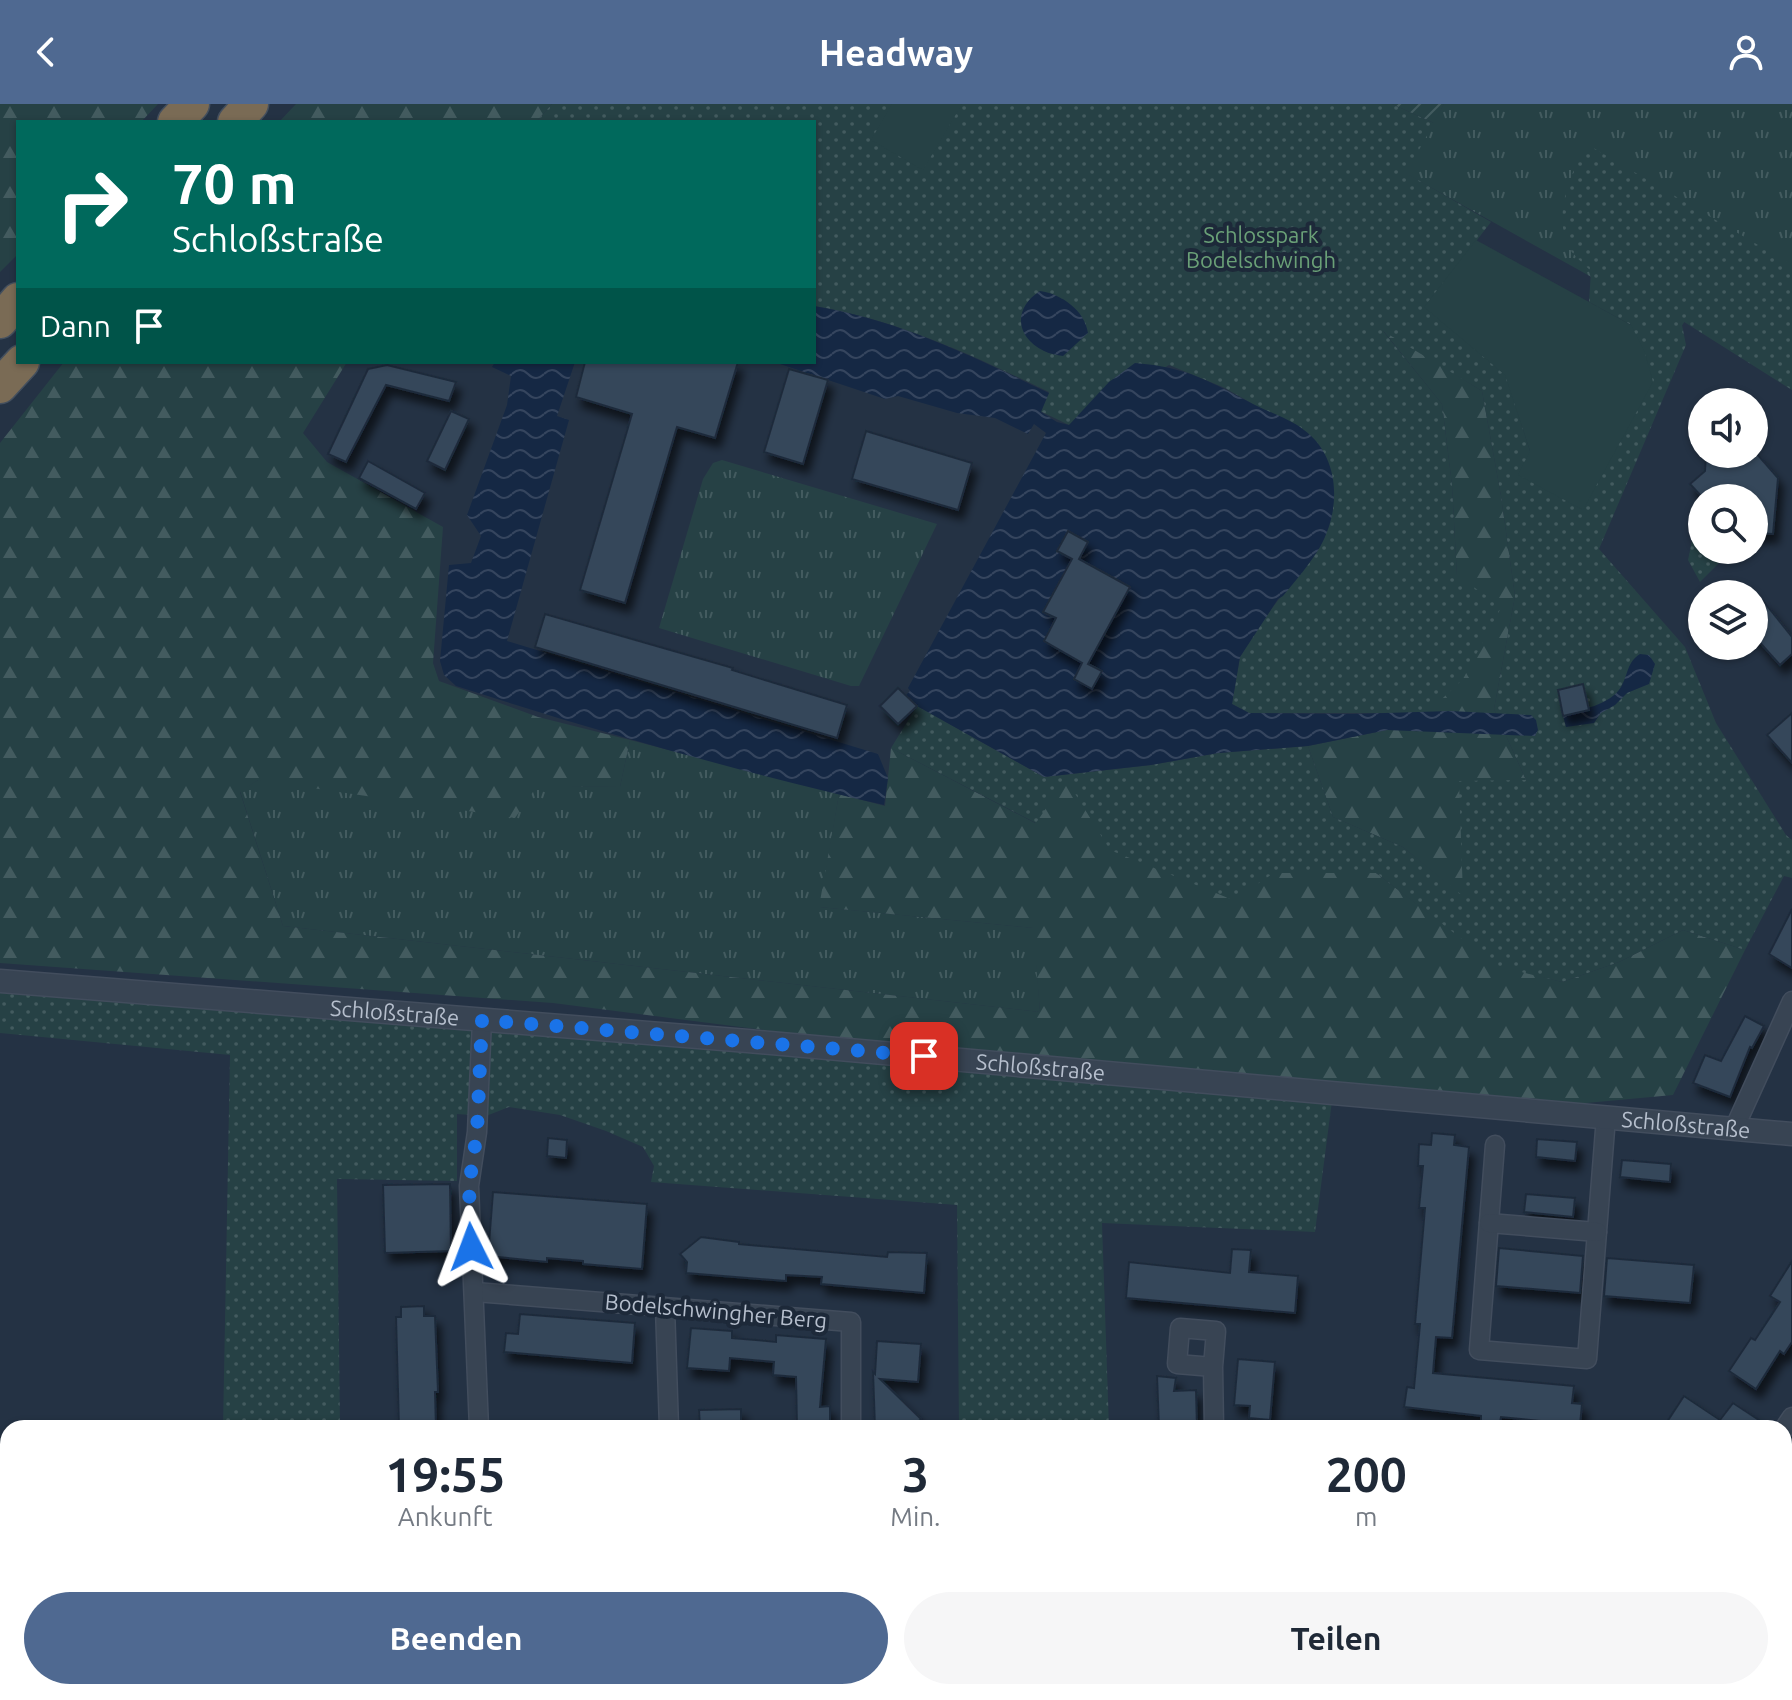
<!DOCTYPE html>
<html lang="de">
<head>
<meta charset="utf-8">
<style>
	body { margin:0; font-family:Ubuntu,sans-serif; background:#f6f6f7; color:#1f2937; height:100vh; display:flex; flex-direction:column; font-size:30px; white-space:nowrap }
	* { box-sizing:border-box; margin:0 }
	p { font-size:26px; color:#747a83 }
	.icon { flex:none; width:44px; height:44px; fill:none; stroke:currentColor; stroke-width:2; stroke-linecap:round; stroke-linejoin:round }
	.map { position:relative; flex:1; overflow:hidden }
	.details { position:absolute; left:0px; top:1316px; width:1792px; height:280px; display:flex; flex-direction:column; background:#fff; border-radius:24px 24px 0 0; box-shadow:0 2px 6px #0004 }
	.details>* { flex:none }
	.hud { position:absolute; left:16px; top:16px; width:800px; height:244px; border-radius:0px; box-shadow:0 2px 6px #0004; background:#00695c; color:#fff; overflow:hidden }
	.fabs { position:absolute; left:1688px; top:284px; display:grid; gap:16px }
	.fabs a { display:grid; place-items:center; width:80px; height:80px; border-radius:50%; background:#fff; box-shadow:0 2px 6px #0004; font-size:40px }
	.pin { position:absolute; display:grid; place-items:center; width:68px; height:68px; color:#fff; margin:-34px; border-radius:16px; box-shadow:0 4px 12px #0006 }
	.me { position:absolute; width:88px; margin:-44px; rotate:357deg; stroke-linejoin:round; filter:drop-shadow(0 0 6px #0008) }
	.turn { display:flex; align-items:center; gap:28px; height:168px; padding:0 24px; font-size:36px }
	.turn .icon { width:104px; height:104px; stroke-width:2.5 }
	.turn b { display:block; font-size:56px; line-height:68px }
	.then { display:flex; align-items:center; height:76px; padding:0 24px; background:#0003; gap:16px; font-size:30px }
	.eta { display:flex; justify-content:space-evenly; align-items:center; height:136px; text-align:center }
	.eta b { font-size:48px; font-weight:700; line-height:56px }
	.button { display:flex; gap:16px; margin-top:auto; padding:16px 24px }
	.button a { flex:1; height:92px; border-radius:48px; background:#4f6991; color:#fff; font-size:32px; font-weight:700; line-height:92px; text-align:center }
	.button a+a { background:#f6f6f7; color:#1f2937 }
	header { display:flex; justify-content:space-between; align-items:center; height:104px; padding:0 24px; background:#4f6991; color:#fff; font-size:36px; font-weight:700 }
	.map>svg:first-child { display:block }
	.grass { fill:url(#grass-tufts) }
	.forest { fill:url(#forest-firs) }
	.park { fill:url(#park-dots) }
	.garden { fill:url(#garden-furrows) }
	.pitch { fill:#264145 }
	.water { fill:url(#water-waves) }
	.building { fill:#35465a; stroke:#1f2b3b; stroke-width:2; filter:url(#shadow) }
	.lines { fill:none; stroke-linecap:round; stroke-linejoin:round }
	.minor-casing { stroke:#424d5d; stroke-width:21 }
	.tertiary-casing { stroke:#424d5d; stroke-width:25 }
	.motorway-casing { stroke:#434f5e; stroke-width:37 }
	.minor { stroke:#384453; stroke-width:18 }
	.tertiary { stroke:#384453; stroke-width:22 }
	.motorway { stroke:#7a6b55; stroke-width:34 }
	.route { stroke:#1a73e8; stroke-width:14; stroke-dasharray:0 25.2 }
	.labels { text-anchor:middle; stroke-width:8; stroke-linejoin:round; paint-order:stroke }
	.park-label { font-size:22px; fill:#6aa077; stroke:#1d2939 }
	.street-label { font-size:22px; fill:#b6bfcd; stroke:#1d2939 }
</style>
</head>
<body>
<header><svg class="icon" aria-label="back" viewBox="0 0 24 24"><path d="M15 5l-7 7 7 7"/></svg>Headway<svg class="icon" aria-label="person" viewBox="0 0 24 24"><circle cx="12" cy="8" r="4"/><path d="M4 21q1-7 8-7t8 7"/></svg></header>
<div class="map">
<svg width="1792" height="1596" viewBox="0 0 1792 1596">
	<defs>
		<pattern id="grass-tufts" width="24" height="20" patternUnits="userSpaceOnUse" patternTransform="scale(2)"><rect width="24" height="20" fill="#264145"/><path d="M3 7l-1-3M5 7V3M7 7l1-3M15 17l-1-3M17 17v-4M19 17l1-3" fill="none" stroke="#435b5f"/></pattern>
		<pattern id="forest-firs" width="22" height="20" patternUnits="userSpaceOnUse" patternTransform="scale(2)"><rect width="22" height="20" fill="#264145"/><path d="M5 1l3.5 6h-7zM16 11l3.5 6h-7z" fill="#435b5f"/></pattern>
		<pattern id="park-dots" width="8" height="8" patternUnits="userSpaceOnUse" patternTransform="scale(2)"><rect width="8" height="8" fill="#264145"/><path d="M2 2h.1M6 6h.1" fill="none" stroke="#435b5f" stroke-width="1.8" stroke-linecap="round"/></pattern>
		<pattern id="garden-furrows" width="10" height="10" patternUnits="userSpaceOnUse" patternTransform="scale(2)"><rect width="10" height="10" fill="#264145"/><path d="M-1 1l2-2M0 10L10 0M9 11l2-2" fill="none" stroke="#435b5f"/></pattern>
		<pattern id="water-waves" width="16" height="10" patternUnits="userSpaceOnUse" patternTransform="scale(2)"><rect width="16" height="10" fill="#152844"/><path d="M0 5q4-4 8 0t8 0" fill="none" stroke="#35455e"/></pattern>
		<filter id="shadow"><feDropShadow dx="5" dy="9" stdDeviation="4" flood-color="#0009"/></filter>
	</defs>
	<rect width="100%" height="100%" fill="#243244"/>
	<g class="grass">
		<path d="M1444 0H1792V212L1689 211 1681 223 1405 69Z"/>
		<path d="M722 356 937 420 859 582H851L659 524 703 375 713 359Z"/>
		<path d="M630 636 839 690 820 803 1034 824 1040 908 283 822 240 687 258 676 620 683Z"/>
	</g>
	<g class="forest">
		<path d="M0 0H158L141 18H18V150L0 168Z"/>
		<path d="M296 0H552L536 18H279Z"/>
		<path d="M1381 224 1482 287 1501 392 1515 492 1494 605 1526 676 1463 793 1403 743 1333 713 1308 642 1387 626 1457 472 1452 381 1442 300Z"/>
		<path d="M64 258H347L303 329 327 358 443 423 433 559 439 577 538 613 630 636 620 683 537 682 515 714 258 676 240 688 283 822 1040 908 1033 824 819 803 839 690 885 702 891 644 1035 719 1066 674 1111 746 1274 769H1376L1497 861 1562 878 1619 858 1683 826 1745 846 1673 991 1586 999 1539 1007 1077 966 553 899 0 859V339Z"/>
	</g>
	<g class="park">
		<path d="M552 0H1392L1434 19 1406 69 1491 118 1425 203 1506 271 1530 347 1631 221 1589 198 1591 167C1584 160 1574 152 1569 144 1552 109 1572 71 1585 39L1792 161V286L1681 216 1686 241 1599 445 1685 543 1716 619 1786 731 1792 736V774L1784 772 1745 846 1683 826 1619 858 1562 878 1497 862 1376 769H1274L1233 796 1110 746 1066 675 1036 719 891 644 917 602 1044 673 1151 661 1218 649 1308 642 1333 713 1403 743 1463 792 1459 677 1526 676 1494 605 1515 492 1501 392 1482 287 1383 227 1442 300 1452 381 1457 472 1502 502 1463 575 1427 609H1249L1232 600 1240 553 1258 523 1324 435 1333 405 1251 299 1225 284 1169 261 1069 321 1040 307 1049 288C972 251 898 216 814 202V18H536Z"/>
		<path d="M1695 421 1702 429V446H1716L1724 454 1700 478 1688 456Z"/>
		<path d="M0 888 1333 989 1315 1128 1102 1119 1109 1324H959L957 1101 651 1078 654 1062 643 1043 606 1027 560 1011 509 1003 486 1012 457 1010V1077L337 1075 340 1324H223L230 951 0 929Z"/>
		<path d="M112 1588H345V1596H103L102 1594Z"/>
		<rect x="868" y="1588" width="251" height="8"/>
	</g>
	<path class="garden" d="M1392 0H1444L1434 19Z"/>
	<g class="pitch">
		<path d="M892 0H962L923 66 871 36Z"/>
		<path d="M1476 136 1631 221 1645 249 1653 278 1583 406 1518 371 1530 347 1505 271 1424 203Z"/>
	</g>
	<g class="water">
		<path d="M1040 187C1062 190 1085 207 1088 229L1063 252C1057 251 1050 250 1044 247 1015 233 1013 204 1040 187Z"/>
		<path d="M814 202C899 216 972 252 1049 289L1041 308 1057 318 1069 321 1109 278 1135 259C1188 263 1210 278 1255 301 1271 309 1290 315 1304 326 1341 353 1341 406 1320 443 1310 460 1296 476 1283 492L1278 495 1240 553 1232 600 1249 609 1353 610 1450 607 1531 611 1536 616 1538 626 1535 632 1387 626 1308 642 1218 649 1151 661 1044 673 917 602 906 591 910 587 908 584 1046 329 1034 320 1028 330 995 314 957 309 898 292 885 295 774 258H814Z"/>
		<path d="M495 258H575L557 312 569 316 507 537 878 650 888 674 884 701C739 668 597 627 456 582L444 571 440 557 449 461 471 459 481 432 467 411 507 301 511 272 492 263Z"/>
		<path d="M1640 550 1649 551 1655 560 1649 580 1627 589 1615 601 1601 609 1594 619 1566 623 1563 612C1582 605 1610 601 1621 583 1628 571 1627 558 1640 550Z"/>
		<path d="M395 1588H445V1591L440 1596H399Z"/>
		<path d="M1408 1588H1461L1456 1596H1418Z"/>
	</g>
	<g class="building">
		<path d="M585 258H738L715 334 677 323 625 499 580 486 632 310 576 293Z"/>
		<path d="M387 261 456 278 449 297 386 281 346 358 328 350 368 265Z"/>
		<path d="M789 265 828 276 803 360 764 348Z"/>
		<path d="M451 307 469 315 445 366 427 357Z"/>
		<path d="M866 327 972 359 958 406 852 375Z"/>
		<path d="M1706 350H1757L1778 374 1773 430 1754 429V394H1703L1690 380 1705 367Z"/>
		<path d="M368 357 425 389 416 405 359 374Z"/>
		<path d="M1068 427 1088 438 1079 455 1130 483 1088 560 1102 567 1092 585 1074 575 1082 559 1044 537 1056 514 1043 508 1072 455 1057 447Z"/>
		<path d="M1764 498 1792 533V550L1780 561 1754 532V506Z"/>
		<path d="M545 510 733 564 732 566 847 601 837 634 535 543Z"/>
		<path d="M1583 580 1589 606 1563 612 1558 586Z"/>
		<path d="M898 584 917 602 898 620 880 602Z"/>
		<path d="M1792 609V659L1767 631Z"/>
		<path d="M1792 805V864L1769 850Z"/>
		<path d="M1745 912 1764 922 1752 944 1750 943 1730 993 1693 979 1705 951 1721 957Z"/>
		<path d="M1432 1029 1455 1031 1454 1041 1469 1043 1452 1234 1436 1233 1433 1269 1574 1282 1572 1299 1582 1300 1580 1321 1501 1313 1500 1319 1481 1317V1312L1404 1303 1407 1283 1414 1284 1420 1220H1415L1425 1104H1419L1423 1062H1418L1419 1040 1431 1041Z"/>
		<path d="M548 1034 567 1036 566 1054 547 1052Z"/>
		<path d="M1537 1035 1577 1038 1575 1057 1536 1053Z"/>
		<path d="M1622 1056 1671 1060 1670 1078 1620 1073Z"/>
		<path d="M450 1080 451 1147 385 1149 383 1081Z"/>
		<path d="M493 1088 647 1100 642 1165 583 1160V1157L547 1154V1158L488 1152Z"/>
		<path d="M1526 1090 1575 1094 1573 1113 1524 1108Z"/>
		<path d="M701 1133 739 1138V1140L887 1153 888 1148 927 1149 924 1189 821 1180 822 1173 786 1171V1177L686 1169 687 1158 680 1150Z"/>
		<path d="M1499 1144 1583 1152 1580 1189 1496 1182Z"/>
		<path d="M1232 1145 1251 1146 1249 1168 1298 1172 1295 1209 1126 1194 1129 1158 1230 1169Z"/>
		<path d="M1607 1154 1694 1161 1690 1199 1604 1192Z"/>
		<path d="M1792 1157V1238L1784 1250 1780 1247 1756 1285 1729 1267 1751 1234 1755 1236 1780 1198 1770 1192Z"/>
		<path d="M424 1202V1212H435L438 1288H435L436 1324H399L396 1213H401V1203Z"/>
		<path d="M520 1210 635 1219 632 1259 504 1248 506 1229 518 1230Z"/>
		<path d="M691 1224 732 1227V1234L756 1236 776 1238V1231L826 1235 820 1303 830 1302V1324H797L796 1273 773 1271 774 1258 730 1254 729 1267 687 1264Z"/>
		<path d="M877 1237 921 1240 918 1278 880 1275 921 1315 913 1324H875L873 1268 875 1270Z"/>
		<path d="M1238 1255 1275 1258 1270 1316 1249 1314 1250 1302 1234 1301Z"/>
		<path d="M1157 1272 1176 1274 1174 1287 1196 1286 1197 1324H1159Z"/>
		<path d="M1684 1292 1720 1316 1733 1299 1771 1324H1663Z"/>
		<path d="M741 1305V1324H700L699 1306Z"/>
	</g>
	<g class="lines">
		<g class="minor-casing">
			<g id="minor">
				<path d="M1734 1025 1792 897"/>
				<path d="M1495 1041 1479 1246 1587 1255 1606 1013"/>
				<path d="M1489 1119 1597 1128"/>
				<path d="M475 1188 851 1218V1324"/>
				<path d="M665 1203 669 1324"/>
				<path d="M1213 1263 1177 1260 1180 1224 1216 1227 1213 1263 1214 1324"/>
				<path d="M479 1324 469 1082 477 1028 482 916"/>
				<path d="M1784 1325 1792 1313"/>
				<path d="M487 1588V1596"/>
				<path d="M675 1588 676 1596"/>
				<path d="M857 1588V1596"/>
				<path d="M1220 1588V1596"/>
				<path d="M1608 1596 1613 1588"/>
			</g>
		</g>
		<g class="tertiary-casing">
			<g id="tertiary">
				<path id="s1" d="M0 877 748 937 1792 1030"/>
			</g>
		</g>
		<g class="motorway-casing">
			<g id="motorway">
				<path d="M175 18 192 0"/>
				<path d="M235 18 251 0"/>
				<path d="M0 217 18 196"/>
				<path d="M0 282 22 258"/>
			</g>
		</g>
		<use href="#minor" class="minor"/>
		<use href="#tertiary" class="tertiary"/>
		<use href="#motorway" class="motorway"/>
	</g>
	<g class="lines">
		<path class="route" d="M471 1143 469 1082 477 1028 482 916 924 952"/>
	</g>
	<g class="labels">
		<g class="park-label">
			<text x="1261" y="139">Schlosspark<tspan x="1261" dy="25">Bodelschwingh</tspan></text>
		</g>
		<g class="street-label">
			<text dy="8" stroke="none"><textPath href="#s1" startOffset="396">Schloßstraße</textPath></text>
			<text dy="8" stroke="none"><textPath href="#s1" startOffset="1044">Schloßstraße</textPath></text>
			<text dy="8" stroke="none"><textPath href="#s1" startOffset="1692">Schloßstraße</textPath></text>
			<text transform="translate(716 1207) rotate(5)" y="8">Bodelschwingher Berg</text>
		</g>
	</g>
</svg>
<div class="fabs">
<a><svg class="icon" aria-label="sound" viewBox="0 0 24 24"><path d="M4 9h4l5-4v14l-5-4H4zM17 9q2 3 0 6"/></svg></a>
<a><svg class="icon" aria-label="search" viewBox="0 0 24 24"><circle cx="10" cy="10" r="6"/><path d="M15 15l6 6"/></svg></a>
<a><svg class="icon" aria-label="layers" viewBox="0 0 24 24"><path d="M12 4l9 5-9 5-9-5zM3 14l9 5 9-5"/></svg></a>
</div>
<div class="pin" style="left:924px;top:952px;background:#d93025"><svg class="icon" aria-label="arrive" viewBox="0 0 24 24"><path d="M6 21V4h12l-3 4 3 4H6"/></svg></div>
<svg class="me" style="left:471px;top:1143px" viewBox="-20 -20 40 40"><path d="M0-17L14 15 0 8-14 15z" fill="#1a73e8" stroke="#fff" stroke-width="4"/></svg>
<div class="hud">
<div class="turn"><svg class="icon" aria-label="right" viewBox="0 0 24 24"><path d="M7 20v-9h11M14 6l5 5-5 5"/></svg><div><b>70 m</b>Schloßstraße</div></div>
<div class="then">Dann<svg class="icon" aria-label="arrive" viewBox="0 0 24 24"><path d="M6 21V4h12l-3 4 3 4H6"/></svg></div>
</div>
<section class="details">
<div class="eta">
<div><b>19:55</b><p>Ankunft</p></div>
<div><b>3</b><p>Min.</p></div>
<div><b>200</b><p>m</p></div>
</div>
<div class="button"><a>Beenden</a><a>Teilen</a></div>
</section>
</div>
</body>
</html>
